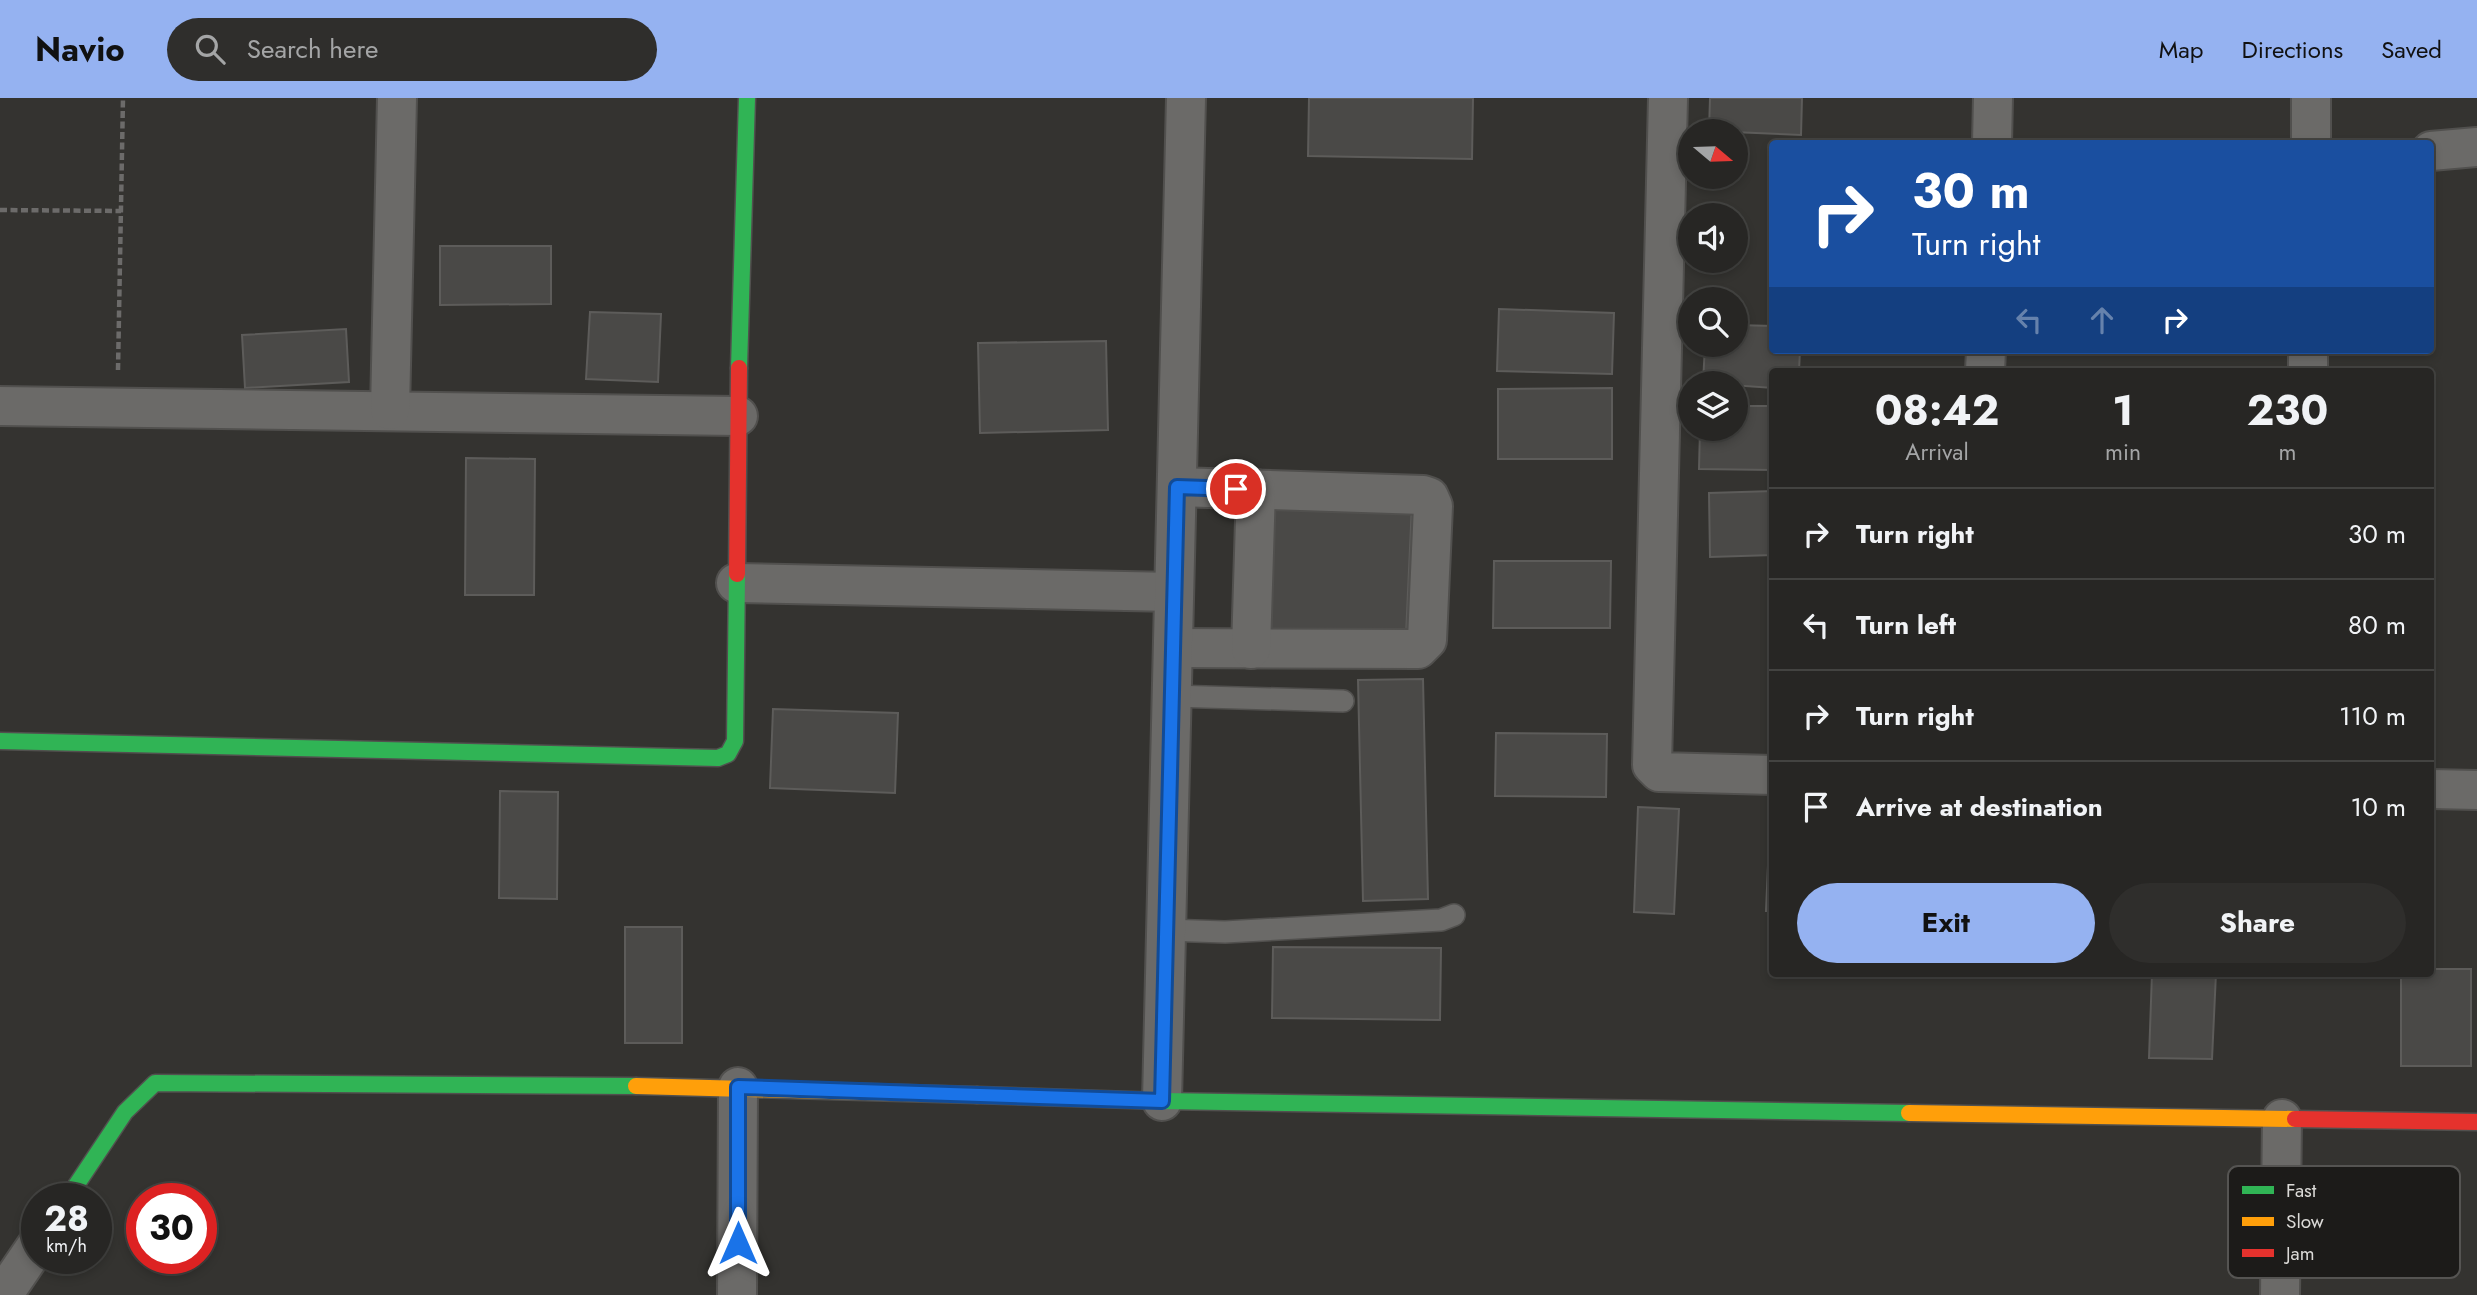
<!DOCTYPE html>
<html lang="en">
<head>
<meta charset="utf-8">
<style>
	body { margin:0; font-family:Jost,sans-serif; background:#2f2e2c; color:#f1f3f6; height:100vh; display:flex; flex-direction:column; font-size:26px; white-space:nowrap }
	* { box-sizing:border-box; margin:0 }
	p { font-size:23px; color:#a4a5a6 }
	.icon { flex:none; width:38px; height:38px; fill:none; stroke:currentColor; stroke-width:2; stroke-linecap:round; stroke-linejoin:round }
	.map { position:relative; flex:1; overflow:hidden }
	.panel { position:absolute; left:1769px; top:270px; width:665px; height:609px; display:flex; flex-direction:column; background:#272624; border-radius:7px; box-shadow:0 4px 10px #0003,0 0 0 2px #434341 }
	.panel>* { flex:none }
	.hud { position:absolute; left:1769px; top:42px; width:665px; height:214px; border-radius:7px; box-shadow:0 4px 10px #0003,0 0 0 2px #434341; background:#1a4fa0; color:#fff; overflow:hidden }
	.needle { width:46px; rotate:109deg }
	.controls { position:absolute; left:1678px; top:21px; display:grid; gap:14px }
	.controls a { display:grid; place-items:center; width:70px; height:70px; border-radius:50%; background:#272624; box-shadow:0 4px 10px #0003,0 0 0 2px #434341; font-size:35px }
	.speed { position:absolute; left:21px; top:1085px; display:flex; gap:14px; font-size:35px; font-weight:700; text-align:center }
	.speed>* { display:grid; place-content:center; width:91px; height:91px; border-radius:50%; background:#272624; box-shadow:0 4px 10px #0003,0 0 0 2px #434341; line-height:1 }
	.speed small { font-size:18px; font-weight:400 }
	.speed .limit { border:10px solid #d22; background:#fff; color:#111 }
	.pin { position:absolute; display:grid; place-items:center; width:60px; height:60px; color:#fff; margin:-30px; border:4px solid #fff; border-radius:50%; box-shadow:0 2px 7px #0007 }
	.me { position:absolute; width:77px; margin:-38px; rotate:0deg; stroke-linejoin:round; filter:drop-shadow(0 0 5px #0008) }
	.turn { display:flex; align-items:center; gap:24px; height:147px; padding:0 28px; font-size:32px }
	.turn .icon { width:91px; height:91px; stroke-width:2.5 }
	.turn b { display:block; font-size:49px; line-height:60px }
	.lanes { display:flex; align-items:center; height:66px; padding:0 28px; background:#0003; justify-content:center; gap:35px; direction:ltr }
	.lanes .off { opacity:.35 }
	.eta { display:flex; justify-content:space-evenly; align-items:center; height:119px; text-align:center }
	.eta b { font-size:42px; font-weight:700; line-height:49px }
	.action { display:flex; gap:14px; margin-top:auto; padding:14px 28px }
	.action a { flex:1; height:80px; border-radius:42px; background:#95b2f1; color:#111; font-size:28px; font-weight:700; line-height:80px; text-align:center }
	.action a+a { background:#2f2e2c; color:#f1f3f6 }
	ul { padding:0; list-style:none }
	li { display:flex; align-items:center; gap:21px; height:91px; padding:0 28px; border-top:2px solid #434341 }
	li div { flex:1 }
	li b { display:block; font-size:26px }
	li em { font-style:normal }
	header { display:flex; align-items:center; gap:42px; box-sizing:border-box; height:98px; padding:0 35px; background:#95b2f1; color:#111 }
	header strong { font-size:33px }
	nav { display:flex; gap:38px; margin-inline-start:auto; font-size:24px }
	.search { width:490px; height:63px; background:#2f2e2c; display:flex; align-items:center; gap:18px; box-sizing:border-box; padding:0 24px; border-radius:38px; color:#a4a5a6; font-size:26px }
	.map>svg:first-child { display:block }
	.building { fill:#4a4947; stroke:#5d5c5a; stroke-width:2 }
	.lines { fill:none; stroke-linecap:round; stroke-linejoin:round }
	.lane-casing { stroke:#51504e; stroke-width:24 }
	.street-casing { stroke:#51504e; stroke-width:42 }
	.fast-casing { stroke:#51504e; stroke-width:19 }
	.slow-casing { stroke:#51504e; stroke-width:19 }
	.jam-casing { stroke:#51504e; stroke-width:19 }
	.path { stroke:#6c6b6a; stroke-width:4.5; stroke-dasharray:7 3.5; stroke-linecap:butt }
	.lane { stroke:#6b6a68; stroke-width:21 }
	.street { stroke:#6b6a68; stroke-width:38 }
	.fast { stroke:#30b455; stroke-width:16 }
	.slow { stroke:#ff9f0a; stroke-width:16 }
	.jam { stroke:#e5322d; stroke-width:16 }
	.route-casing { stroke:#114b97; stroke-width:18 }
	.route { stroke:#1a73e8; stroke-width:12 }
	.key { fill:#1c1b19; stroke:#555452; stroke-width:2 }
	.key-label { font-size:19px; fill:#dbdad7 }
</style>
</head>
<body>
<header>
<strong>Navio</strong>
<div class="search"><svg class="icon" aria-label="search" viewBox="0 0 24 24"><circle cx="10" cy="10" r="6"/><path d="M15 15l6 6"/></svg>Search here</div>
<nav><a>Map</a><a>Directions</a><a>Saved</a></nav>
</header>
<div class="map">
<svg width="2477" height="1197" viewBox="0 0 2477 1197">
	<rect width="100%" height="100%" fill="#343330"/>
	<g class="building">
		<path d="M1309 0H1473L1472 61 1308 58Z"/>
		<path d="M1710 0H1802L1801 37 1709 33Z"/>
		<path d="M440 148H551V206L440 207Z"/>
		<path d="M1499 211 1614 215 1612 276 1497 273Z"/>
		<path d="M590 214 661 216 658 284 586 281Z"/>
		<path d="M1736 227 1773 228V252H1800L1799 273H1773V290L1703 285 1705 247H1736Z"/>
		<path d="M346 231 349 284 245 290 242 237Z"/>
		<path d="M1106 243 1108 332 980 335 978 245Z"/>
		<path d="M1612 290V361H1498V291Z"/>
		<path d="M1736 308H1773V372L1699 371 1700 331H1736Z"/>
		<path d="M466 360 535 361 534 497H465Z"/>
		<path d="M1773 393V457L1710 459 1709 395Z"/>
		<path d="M1269 401 1412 406 1406 537 1265 532Z"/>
		<path d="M1494 463H1611L1610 530H1493Z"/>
		<path d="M1423 581 1428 801 1363 803 1358 582Z"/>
		<path d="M773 611 898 615 895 695 770 690Z"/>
		<path d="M1496 635 1607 636 1606 699 1495 698Z"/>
		<path d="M500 693 558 694 557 801 499 800Z"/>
		<path d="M1638 709 1679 711 1674 816 1634 814Z"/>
		<path d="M1770 721H1773V813H1766Z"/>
		<rect x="625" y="829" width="57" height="116"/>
		<path d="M1273 849 1441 850 1440 922 1272 920Z"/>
		<path d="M2431 871H2471V968H2401V875H2431Z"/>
		<path d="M2152 875H2216L2212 961 2149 960Z"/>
	</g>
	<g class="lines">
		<g class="lane-casing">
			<g id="lane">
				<path d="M1172 598 1343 603"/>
				<path d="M1165 832 1225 834 1441 822 1454 817"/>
			</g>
		</g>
		<g class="street-casing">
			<g id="street">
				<path d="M1668 0 1652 667 1659 674 1773 677"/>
				<path d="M1992 46 1993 0"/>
				<path d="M2311 46V0"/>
				<path d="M2431 53 2477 49"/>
				<path d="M1985 273 1986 252"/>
				<path d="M2308 273V252"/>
				<path d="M0 308 738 318"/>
				<path d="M390 312 397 0"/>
				<path d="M736 485 1174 494"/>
				<path d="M1173 550 1418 551 1427 542 1433 408 1429 399 1423 397 1177 389"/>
				<path d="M1251 551 1256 391"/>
				<path d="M2431 691 2477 692"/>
				<path d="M1162 1003 1186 0"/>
				<path d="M3 1197 37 1147"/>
				<path d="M737 1197 738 989"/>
				<path d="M2280 1197 2282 1021"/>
			</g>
		</g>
		<g class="fast-casing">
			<g id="fast">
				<path d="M739 270 747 0"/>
				<path d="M0 643 718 660 728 656 735 643 737 476"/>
				<path d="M977 997 1162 1003 1909 1015"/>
				<path d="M67 1101 125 1014 155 985 636 988"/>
			</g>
		</g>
		<g class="slow-casing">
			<g id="slow">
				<path d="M636 988 977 997"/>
				<path d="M1909 1015 2295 1021"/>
			</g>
		</g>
		<g class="jam-casing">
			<g id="jam">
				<path d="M737 476 739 270"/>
				<path d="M2295 1021 2477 1024"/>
			</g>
		</g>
		<g class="path">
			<path d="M0 112 121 113"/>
			<path d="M118 272 123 0"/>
		</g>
		<use href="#lane" class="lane"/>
		<use href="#street" class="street"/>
		<use href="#fast" class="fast"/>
		<use href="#slow" class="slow"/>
		<use href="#jam" class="jam"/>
	</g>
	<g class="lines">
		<g class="route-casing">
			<path id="route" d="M738 1145V989L1162 1003 1177 389 1236 391"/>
		</g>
		<use href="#route" class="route"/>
	</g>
	<rect x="2228" y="1068" width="232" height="112" rx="10" class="key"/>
	<rect x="2242" y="1088" width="32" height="8" fill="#30b455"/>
	<rect x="2242" y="1119" width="32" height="9" fill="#ff9f0a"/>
	<rect x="2242" y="1151" width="32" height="8" fill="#e5322d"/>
	<g class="key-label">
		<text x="2286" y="1099">Fast</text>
		<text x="2286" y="1130">Slow</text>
		<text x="2286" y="1162">Jam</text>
	</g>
</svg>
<div class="controls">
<a><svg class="needle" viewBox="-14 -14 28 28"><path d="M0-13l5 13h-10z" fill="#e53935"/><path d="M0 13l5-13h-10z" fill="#a4a5a6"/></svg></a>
<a><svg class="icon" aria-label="sound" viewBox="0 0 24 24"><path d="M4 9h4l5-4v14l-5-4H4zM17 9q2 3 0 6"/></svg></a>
<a><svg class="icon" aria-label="search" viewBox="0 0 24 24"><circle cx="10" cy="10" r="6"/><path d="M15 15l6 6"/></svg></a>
<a><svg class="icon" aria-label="layers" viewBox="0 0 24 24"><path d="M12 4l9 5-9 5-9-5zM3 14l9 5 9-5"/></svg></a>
</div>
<div class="speed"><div>28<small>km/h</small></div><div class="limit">30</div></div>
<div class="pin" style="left:1236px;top:391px;background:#d93025"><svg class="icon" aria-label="arrive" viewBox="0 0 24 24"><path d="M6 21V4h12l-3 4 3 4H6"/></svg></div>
<svg class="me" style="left:738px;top:1145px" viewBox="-20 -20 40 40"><path d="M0-17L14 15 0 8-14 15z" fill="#1a73e8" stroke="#fff" stroke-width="4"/></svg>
<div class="hud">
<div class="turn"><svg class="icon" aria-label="right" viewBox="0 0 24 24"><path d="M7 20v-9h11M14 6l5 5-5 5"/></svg><div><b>30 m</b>Turn right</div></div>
<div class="lanes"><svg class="icon off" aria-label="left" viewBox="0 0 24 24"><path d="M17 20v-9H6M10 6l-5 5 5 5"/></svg><svg class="icon off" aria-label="ahead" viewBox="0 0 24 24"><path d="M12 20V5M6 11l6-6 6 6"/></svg><svg class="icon" aria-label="right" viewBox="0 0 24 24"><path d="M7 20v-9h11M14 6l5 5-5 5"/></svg></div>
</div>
<section class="panel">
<div class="eta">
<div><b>08:42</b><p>Arrival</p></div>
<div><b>1</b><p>min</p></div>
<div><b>230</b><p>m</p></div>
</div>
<ul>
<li><svg class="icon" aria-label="right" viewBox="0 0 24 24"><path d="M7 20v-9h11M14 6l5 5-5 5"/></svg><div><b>Turn right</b></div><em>30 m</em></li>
<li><svg class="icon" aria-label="left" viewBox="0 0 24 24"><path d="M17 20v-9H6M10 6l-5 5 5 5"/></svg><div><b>Turn left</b></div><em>80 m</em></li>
<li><svg class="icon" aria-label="right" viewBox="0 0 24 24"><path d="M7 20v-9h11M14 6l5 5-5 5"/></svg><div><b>Turn right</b></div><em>110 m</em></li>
<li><svg class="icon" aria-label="arrive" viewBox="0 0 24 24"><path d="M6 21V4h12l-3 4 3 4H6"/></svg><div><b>Arrive at destination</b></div><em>10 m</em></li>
</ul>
<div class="action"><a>Exit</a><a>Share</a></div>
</section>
</div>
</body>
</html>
